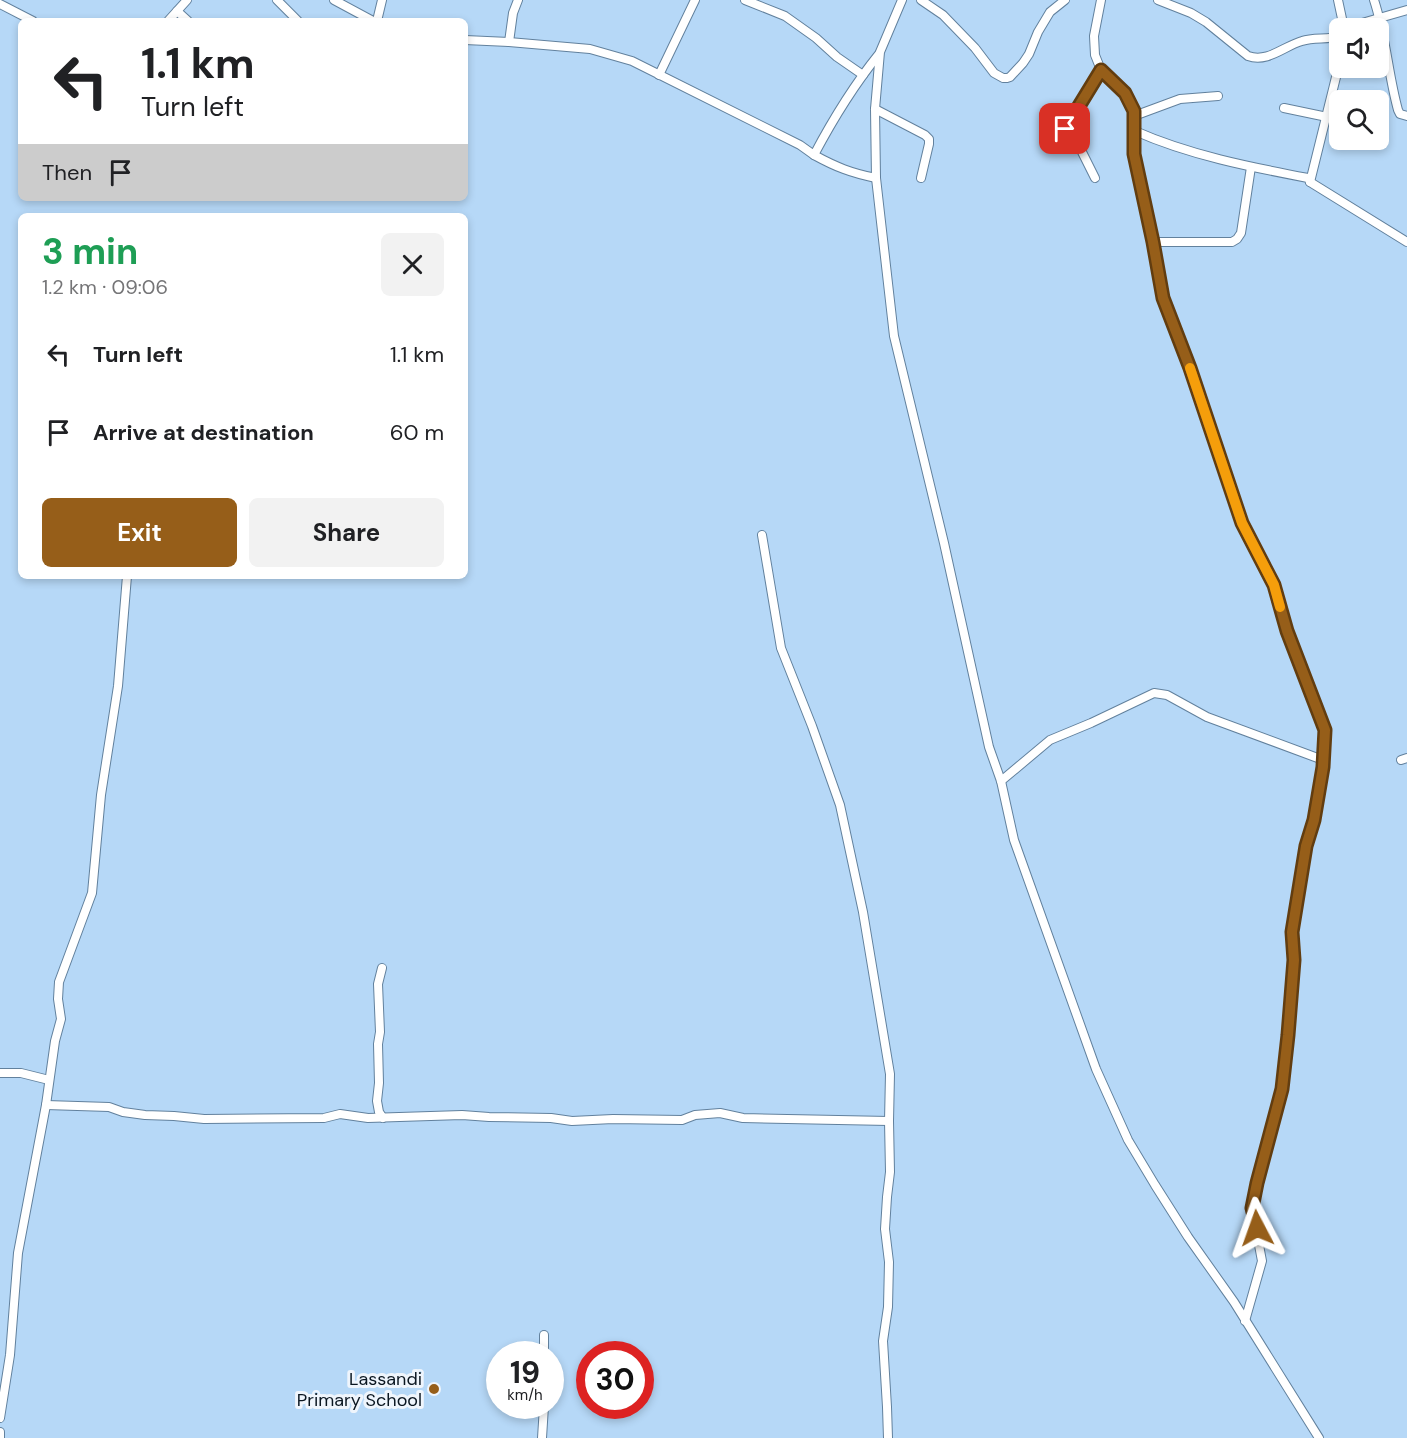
<!DOCTYPE html>
<html lang="en">
<head>
<meta charset="utf-8">
<style>
	body { margin:0; font-family:"DM Sans",sans-serif; background:#f2f2f2; color:#202124; height:100vh; display:flex; flex-direction:column; font-size:22px; white-space:nowrap }
	* { box-sizing:border-box; margin:0 }
	p { font-size:20px; color:#757577 }
	.icon { flex:none; width:33px; height:33px; fill:none; stroke:currentColor; stroke-width:2; stroke-linecap:round; stroke-linejoin:round }
	.map { position:relative; flex:1; overflow:hidden }
	.details { position:absolute; left:18px; top:213px; width:450px; height:366px; display:flex; flex-direction:column; background:#fff; border-radius:9px; box-shadow:0 3px 9px #0003 }
	.details>* { flex:none }
	.hud { position:absolute; left:18px; top:18px; width:450px; height:183px; border-radius:9px; box-shadow:0 3px 9px #0003; background:#fff; color:#202124; overflow:hidden }
	.tools { position:absolute; left:1329px; top:18px; display:grid; gap:12px }
	.tools a { display:grid; place-items:center; width:60px; height:60px; border-radius:9px; background:#fff; box-shadow:0 3px 9px #0003; font-size:30px }
	.speed { position:absolute; left:486px; top:1341px; display:flex; gap:12px; font-size:30px; font-weight:700; text-align:center }
	.speed>* { display:grid; place-content:center; width:78px; height:78px; border-radius:50%; background:#fff; box-shadow:0 3px 9px #0003; line-height:1 }
	.speed small { font-size:15px; font-weight:400 }
	.speed .limit { border:9px solid #d22; background:#fff; color:#111 }
	.pin { position:absolute; display:grid; place-items:center; width:51px; height:51px; color:#fff; margin:-26px; border-radius:12px; box-shadow:0 3px 9px #0006 }
	.me { position:absolute; width:66px; margin:-33px; rotate:356deg; stroke-linejoin:round; filter:drop-shadow(0 0 4px #0008) }
	.turn { display:flex; align-items:center; gap:21px; height:126px; padding:0 24px; font-size:27px }
	.turn .icon { width:78px; height:78px; stroke-width:2.5 }
	.turn b { display:block; font-size:42px; line-height:51px }
	.then { display:flex; align-items:center; height:57px; padding:0 24px; background:#0003; gap:12px; font-size:22px }
	.round { display:grid; place-items:center; flex:none; width:63px; height:63px; border-radius:9px; background:#f2f2f2 }
	.headline { display:flex; align-items:center; justify-content:space-between; height:102px; padding:0 24px }
	h1 { font-size:36px; font-weight:700; line-height:45px; color:#1e9e55 }
	.cta { display:flex; gap:12px; margin-top:auto; padding:12px 24px }
	.cta a { flex:1; height:69px; border-radius:9px; background:#965e19; color:#fff; font-size:24px; font-weight:700; line-height:69px; text-align:center }
	.cta a+a { background:#f2f2f2; color:#202124 }
	ul { padding:0; list-style:none }
	li { display:flex; align-items:center; gap:18px; height:78px; padding:0 24px }
	li div { flex:1 }
	li b { display:block; font-size:22px }
	li em { font-style:normal }
	.map>svg:first-child { display:block }
	.lines { fill:none; stroke-linecap:round; stroke-linejoin:round }
	.minor-casing { stroke:#62819d; stroke-width:10 }
	.minor { stroke:#fff; stroke-width:8 }
	.route-casing { stroke:#623d10; stroke-width:15 }
	.route { stroke:#965e19; stroke-width:10 }
	.slow { stroke:#f59e0b; stroke-width:10 }
	.poi-dot { fill:#965e19; stroke:#eff5fc; stroke-width:2 }
	.labels { text-anchor:middle; stroke-width:6; stroke-linejoin:round; paint-order:stroke }
	.poi-label { font-size:18px; fill:#0a1621; stroke:#eff5fc; text-anchor:end }
</style>
</head>
<body>
<div class="map">
<svg width="1407" height="1438" viewBox="0 0 1407 1438">
	<rect width="100%" height="100%" fill="#b6d8f7"/>
	<g class="lines">
		<g class="minor-casing">
			<g id="minor">
				<path d="M277 0 298 21"/>
				<path d="M334 0 373 21"/>
				<path d="M745 0 785 16 816 38 837 57 863 75"/>
				<path d="M902 0 880 52 875 109 876 178 894 336 944 543 989 747 1001 781 1014 840 1096 1069 1128 1140 1155 1185 1188 1237 1234 1302 1319 1438"/>
				<path d="M921 0 943 15 975 48 994 73 1003 78H1007L1010 77 1023 63 1029 54 1038 32 1050 12 1065 0"/>
				<path d="M1101 0 1094 36 1095 55 1101 70 1125 93 1134 111V154L1153 242 1163 298 1190 368 1242 523 1274 585 1287 631 1325 730 1323 767 1313 820 1306 846 1292 932 1294 960 1288 1035 1282 1089 1257 1183 1252 1208 1262 1261 1245 1321"/>
				<path d="M1158 0 1191 13 1206 22 1248 56C1268 63 1284 46 1302 41 1314 37 1328 40 1340 36"/>
				<path d="M1338 0 1344 28"/>
				<path d="M1374 0C1386 36 1388 74 1398 110L1400 114 1407 116"/>
				<path d="M0 4 33 21"/>
				<path d="M177 11 188 21"/>
				<path d="M168 21 187 0"/>
				<path d="M377 21 382 0"/>
				<path d="M1352 28 1362 23 1407 10"/>
				<path d="M465 40 509 42 590 49 632 61 800 145 814 155C833 119 854 85 879 54"/>
				<path d="M509 42 513 13 518 0"/>
				<path d="M659 75 695 0"/>
				<path d="M1284 108 1327 117"/>
				<path d="M875 109 925 135 929 139V144L921 178"/>
				<path d="M1134 116 1180 99 1218 96"/>
				<path d="M1135 131C1189 155 1250 167 1308 178L1310 182 1407 242"/>
				<path d="M814 155C836 167 851 173 876 178"/>
				<path d="M1095 178 1081 150 1064 133 1065 129 1101 70"/>
				<path d="M1310 182 1340 61"/>
				<path d="M1153 242H1232L1237 239 1241 233 1251 167"/>
				<path d="M762 535 781 648 812 726 840 805 863 912 890 1074 889 1121 890 1172 887 1197 885 1229 889 1262 888 1307 883 1341 887 1407 888 1438"/>
				<path d="M1401 760 1407 758"/>
				<path d="M1001 781 1050 740 1091 723 1154 693 1167 695 1207 717 1323 760"/>
				<path d="M382 968 378 984 380 1032 378 1044 379 1083 377 1101 379 1112 383 1118"/>
				<path d="M0 1073H21L49 1080"/>
				<path d="M46 1105 109 1107 123 1112 145 1115 174 1116 204 1119 324 1118 340 1114 368 1118 462 1115 489 1117 551 1118 572 1121 613 1119 682 1120 695 1115 720 1113 743 1118 889 1121"/>
				<path d="M544 1354V1335"/>
				<path d="M0 1418 10 1355 18 1253 46 1105 55 1041 61 1019 58 999 59 982 92 893 101 795 118 686 127 576"/>
				<path d="M0 1432V1438"/>
				<path d="M542 1438 544 1406"/>
			</g>
		</g>
		<use href="#minor" class="minor"/>
	</g>
	<g class="lines">
		<g class="route-casing">
			<path id="route" d="M1065 129 1101 70 1125 93 1134 111V154L1153 242 1163 298 1190 368 1242 523 1274 585 1287 631 1325 730 1323 767 1314 820 1306 846 1292 932 1294 960 1288 1035 1282 1089 1257 1183 1252 1208 1257 1228"/>
		</g>
		<use href="#route" class="route"/>
		<path class="slow" d="M1190 368 1242 523 1274 585 1280 607"/>
	</g>
	<circle class="poi-dot" cx="434" cy="1389" r="6"/>
	<g class="labels">
		<g class="poi-label">
			<text x="422" y="1385">Lassandi<tspan x="422" dy="21">Primary School</tspan></text>
		</g>
	</g>
</svg>
<div class="tools">
<a><svg class="icon" aria-label="sound" viewBox="0 0 24 24"><path d="M4 9h4l5-4v14l-5-4H4zM17 9q2 3 0 6"/></svg></a>
<a><svg class="icon" aria-label="search" viewBox="0 0 24 24"><circle cx="10" cy="10" r="6"/><path d="M15 15l6 6"/></svg></a>
</div>
<div class="speed"><div>19<small>km/h</small></div><div class="limit">30</div></div>
<div class="pin" style="left:1065px;top:129px;background:#d93025"><svg class="icon" aria-label="arrive" viewBox="0 0 24 24"><path d="M6 21V4h12l-3 4 3 4H6"/></svg></div>
<svg class="me" style="left:1257px;top:1228px" viewBox="-20 -20 40 40"><path d="M0-17L14 15 0 8-14 15z" fill="#965e19" stroke="#fff" stroke-width="4"/></svg>
<div class="hud">
<div class="turn"><svg class="icon" aria-label="left" viewBox="0 0 24 24"><path d="M17 20v-9H6M10 6l-5 5 5 5"/></svg><div><b>1.1 km</b>Turn left</div></div>
<div class="then">Then<svg class="icon" aria-label="arrive" viewBox="0 0 24 24"><path d="M6 21V4h12l-3 4 3 4H6"/></svg></div>
</div>
<section class="details">
<div class="headline"><div><h1>3 min</h1><p>1.2 km · 09:06</p></div><a class="round"><svg class="icon" aria-label="close" viewBox="0 0 24 24"><path d="M6 6l12 12M18 6L6 18"/></svg></a></div>
<ul>
<li><svg class="icon" aria-label="left" viewBox="0 0 24 24"><path d="M17 20v-9H6M10 6l-5 5 5 5"/></svg><div><b>Turn left</b></div><em>1.1 km</em></li>
<li><svg class="icon" aria-label="arrive" viewBox="0 0 24 24"><path d="M6 21V4h12l-3 4 3 4H6"/></svg><div><b>Arrive at destination</b></div><em>60 m</em></li>
</ul>
<div class="cta"><a>Exit</a><a>Share</a></div>
</section>
</div>
</body>
</html>
